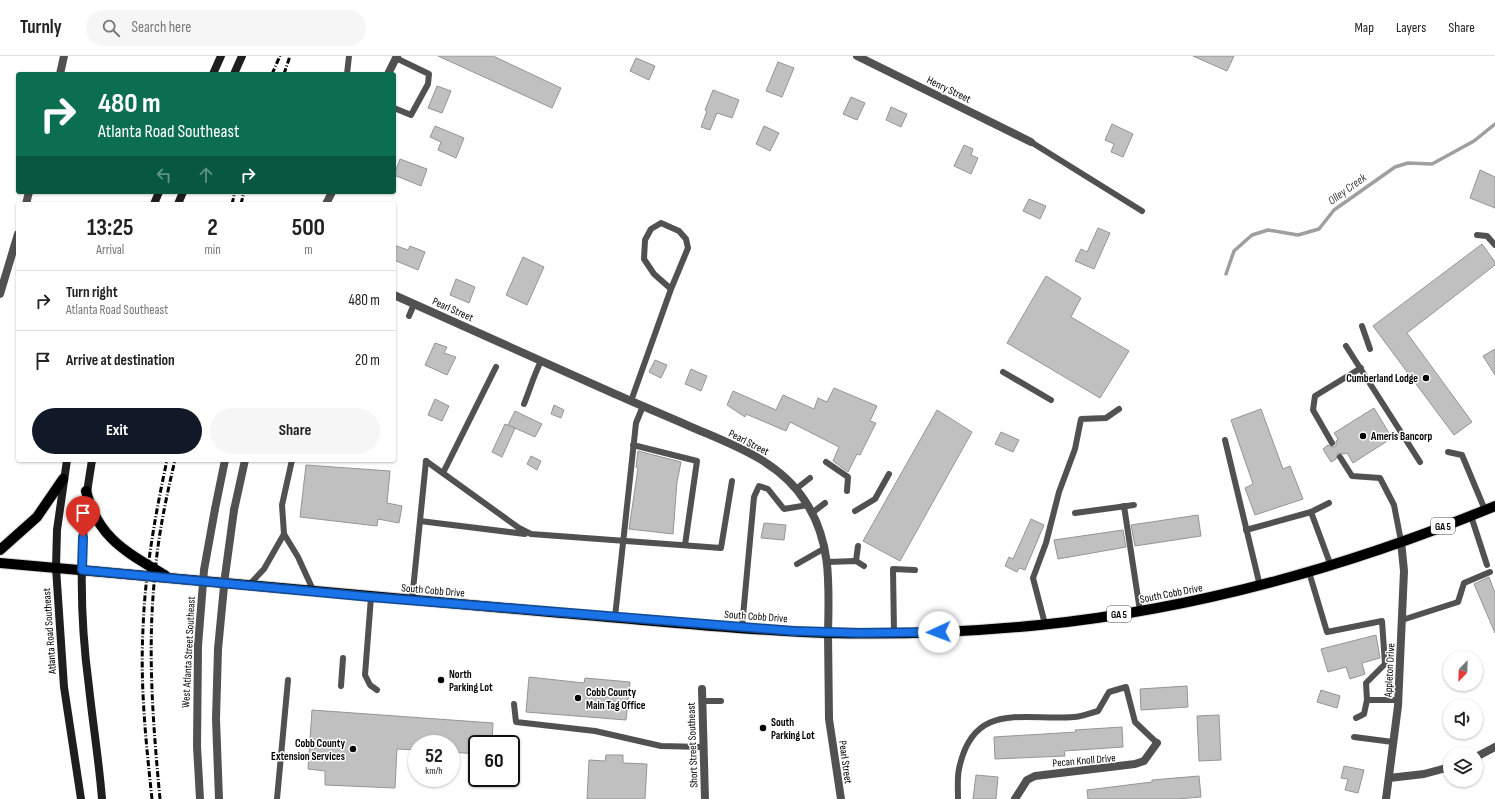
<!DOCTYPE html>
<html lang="en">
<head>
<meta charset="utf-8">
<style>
	body { margin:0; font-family:"Sofia Sans Condensed",sans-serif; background:#f6f6f6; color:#222; height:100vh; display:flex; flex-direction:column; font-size:15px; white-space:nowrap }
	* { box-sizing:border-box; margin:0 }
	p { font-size:13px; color:#767676 }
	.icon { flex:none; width:22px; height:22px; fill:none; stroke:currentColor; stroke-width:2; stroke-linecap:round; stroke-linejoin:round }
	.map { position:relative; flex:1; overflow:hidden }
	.side { position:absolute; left:16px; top:146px; width:380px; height:260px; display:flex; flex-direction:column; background:#fff; border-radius:4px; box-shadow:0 1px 3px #0004 }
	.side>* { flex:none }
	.guide { position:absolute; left:16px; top:16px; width:380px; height:122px; border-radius:4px; box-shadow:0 1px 3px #0004; background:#0b6e4f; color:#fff; overflow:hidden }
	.needle { width:26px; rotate:203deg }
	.controls { position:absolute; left:1443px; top:595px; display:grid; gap:8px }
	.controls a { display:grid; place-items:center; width:40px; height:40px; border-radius:50%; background:#fff; box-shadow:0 1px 3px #0004; font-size:20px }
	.speed { position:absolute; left:408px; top:679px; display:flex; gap:8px; font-size:20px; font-weight:700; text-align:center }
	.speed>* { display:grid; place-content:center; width:52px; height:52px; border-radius:50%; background:#fff; box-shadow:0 1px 3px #0004; line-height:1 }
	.speed small { font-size:10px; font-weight:400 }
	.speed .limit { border:2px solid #111; border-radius:6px; background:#fff; color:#111 }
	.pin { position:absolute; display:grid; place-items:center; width:34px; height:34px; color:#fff; margin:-41px -17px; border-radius:50% 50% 50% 0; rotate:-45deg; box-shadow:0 0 4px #0007 }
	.pin .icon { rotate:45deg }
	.me { position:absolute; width:44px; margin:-22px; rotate:268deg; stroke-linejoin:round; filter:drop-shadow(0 0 3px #0008) }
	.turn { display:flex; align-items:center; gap:14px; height:84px; padding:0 16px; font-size:18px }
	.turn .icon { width:52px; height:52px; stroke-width:2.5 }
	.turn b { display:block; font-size:28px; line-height:34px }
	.lanes { display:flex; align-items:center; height:38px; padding:0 16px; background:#0003; justify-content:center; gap:20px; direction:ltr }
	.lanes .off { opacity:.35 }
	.eta { display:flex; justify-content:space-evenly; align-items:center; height:68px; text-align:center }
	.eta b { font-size:24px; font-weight:700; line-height:28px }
	.button { display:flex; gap:8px; margin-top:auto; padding:8px 16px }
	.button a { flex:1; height:46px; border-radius:24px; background:#111827; color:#fff; font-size:16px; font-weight:700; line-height:46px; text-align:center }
	.button a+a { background:#f6f6f6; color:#222 }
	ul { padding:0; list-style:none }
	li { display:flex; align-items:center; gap:12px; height:60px; padding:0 16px; border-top:1px solid #e0e0e0 }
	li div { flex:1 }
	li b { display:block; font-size:15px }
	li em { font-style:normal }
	header { display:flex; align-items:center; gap:24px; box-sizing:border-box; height:56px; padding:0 20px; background:#fff; border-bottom:1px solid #e0e0e0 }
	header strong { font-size:19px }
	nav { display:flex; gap:22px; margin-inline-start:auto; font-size:14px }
	.search { width:280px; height:36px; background:#f6f6f6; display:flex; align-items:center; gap:10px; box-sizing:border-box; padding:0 14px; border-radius:22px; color:#767676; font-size:15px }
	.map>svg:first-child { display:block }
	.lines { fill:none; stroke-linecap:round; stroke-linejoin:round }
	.stream { stroke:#9f9f9f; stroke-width:3.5 }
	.building { fill:#c0c0c0; stroke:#959595 }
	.primary-casing { stroke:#dbdbdb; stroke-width:12 }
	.service { stroke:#515151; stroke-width:6 }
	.minor { stroke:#515151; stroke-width:8 }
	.tertiary { stroke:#515151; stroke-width:8 }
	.secondary { stroke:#1e1e1e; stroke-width:8 }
	.primary { stroke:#000; stroke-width:10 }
	.rail { stroke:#000; stroke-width:3; stroke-dasharray:6 2 1 2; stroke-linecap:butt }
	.tertiary-bridge { stroke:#515151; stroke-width:8 }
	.route-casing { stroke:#114b97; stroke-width:10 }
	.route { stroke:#1a73e8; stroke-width:7 }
	.poi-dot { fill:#000; stroke:#fff; stroke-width:1.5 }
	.labels { text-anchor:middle; stroke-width:3; stroke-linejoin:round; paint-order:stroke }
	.shield { fill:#fff; stroke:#4c4c4c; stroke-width:1 }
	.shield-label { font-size:10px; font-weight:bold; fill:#000 }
	.street-label { font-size:11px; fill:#000; stroke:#fff }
	.poi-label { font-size:11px; font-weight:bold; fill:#000; stroke:#fff; text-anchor:start }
	.water-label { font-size:12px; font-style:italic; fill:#404040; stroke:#fff }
</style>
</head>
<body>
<header>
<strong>Turnly</strong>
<div class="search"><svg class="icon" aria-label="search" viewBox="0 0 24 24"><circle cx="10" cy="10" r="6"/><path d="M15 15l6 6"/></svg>Search here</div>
<nav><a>Map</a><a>Layers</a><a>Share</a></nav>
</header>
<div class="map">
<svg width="1495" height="743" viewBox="0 0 1495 743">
	<rect width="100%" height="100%" fill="#fff"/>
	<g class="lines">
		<path class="stream" d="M1226 218 1234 195 1252 179 1268 174 1298 179 1319 173 1334 154 1395 111 1408 107 1432 108 1474 85 1495 68"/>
	</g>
	<g class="building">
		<path d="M438 0H493L561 32 552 52Z"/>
		<path d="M1193 0H1234L1227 15Z"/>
		<path d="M636 2 655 10 649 24 630 15Z"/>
		<path d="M778 6 794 12 782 41 766 35Z"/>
		<path d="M437 30 451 35 442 57 428 52Z"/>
		<path d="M713 34 739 44 732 62 717 57 710 74 701 71 707 55 705 54Z"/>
		<path d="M851 41 865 47 857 64 843 58Z"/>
		<path d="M891 51 907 58 901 71 886 64Z"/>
		<path d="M1112 68 1133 78 1123 101 1111 96 1114 88 1105 84Z"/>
		<path d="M435 70 464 82 456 102 438 94 441 86 430 81Z"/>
		<path d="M764 70 779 77 770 95 756 88Z"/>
		<path d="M964 89 973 93 971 99 978 102 971 118 954 110Z"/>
		<path d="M400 103 427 113 421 130 394 119Z"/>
		<path d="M1480 114 1495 121V152L1470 142Z"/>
		<path d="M1029 143 1046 150 1040 163 1023 155Z"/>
		<path d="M1098 172 1110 177 1094 213 1075 205 1081 193 1087 196Z"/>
		<path d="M1482 188 1495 206V209L1407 277 1472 366 1454 379 1373 270Z"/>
		<path d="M394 189 408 194 410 190 425 196 418 214 394 204Z"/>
		<path d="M523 201 544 211 527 249 506 239Z"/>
		<path d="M1046 220 1081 242 1071 261 1129 295 1100 342 1007 287Z"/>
		<path d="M456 223 475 231 469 247 450 239Z"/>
		<path d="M435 287 447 291 444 297 456 301 447 319 425 309Z"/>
		<path d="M1495 293V319L1483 300Z"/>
		<path d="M655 304 667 309 661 322 649 316Z"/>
		<path d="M691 313 707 320 701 335 685 328Z"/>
		<path d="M834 332 877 350 870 365 876 367 860 399 857 398 848 416 833 405 839 391 790 366 786 375 746 358 745 361 727 349 733 335 776 354 783 339 814 353 818 342 827 346Z"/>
		<path d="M435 343 449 350 442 365 428 359Z"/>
		<path d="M554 349 564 354 561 362 551 358Z"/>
		<path d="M1374 352 1392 382 1353 407 1347 397 1344 398 1338 397 1336 403 1331 406 1323 393 1328 389 1332 391 1336 390V385L1338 383 1334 377Z"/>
		<path d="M1261 353 1283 413 1290 410 1303 443 1255 459 1245 432 1253 428 1231 364Z"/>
		<path d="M937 354 972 376 900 505 863 485Z"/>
		<path d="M515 355 542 368 535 381 508 369Z"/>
		<path d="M505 368 515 372 502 401 492 396Z"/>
		<path d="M1001 376 1019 384 1013 396 995 388Z"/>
		<path d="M638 395 681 406 677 426 673 478 629 473 638 412 636 411Z"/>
		<path d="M531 400 541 405 537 414 527 408Z"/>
		<path d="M306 409 390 415 387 447 402 450 399 467 378 463 377 470 300 461Z"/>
		<path d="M1198 459 1201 480 1135 490 1131 469Z"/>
		<path d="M1031 463 1044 469 1025 514 1019 512 1017 516 1005 510 1009 501 1013 503Z"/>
		<path d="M764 467 786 469 784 484 761 482Z"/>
		<path d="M1123 474 1126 491 1058 503 1054 484Z"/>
		<path d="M1489 521 1495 537V577L1474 528Z"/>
		<path d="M1376 579 1380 602 1362 607 1365 618 1350 623 1346 611 1328 616 1321 593Z"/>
		<path d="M529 621 584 627 585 622 630 626 626 664 526 656Z"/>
		<path d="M1187 630 1188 651 1141 654 1140 633Z"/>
		<path d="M1321 634 1340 640 1337 652 1317 646Z"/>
		<path d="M312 654 493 667 492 688H477V698L451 696V688H417V694L397 693 395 732 325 729V715L308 713Z"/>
		<path d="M1219 659 1221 704 1199 705 1197 660Z"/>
		<path d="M1122 671 1123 691 1064 695 1065 700 995 703 994 681 1076 676 1075 674Z"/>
		<path d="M606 699H623V707L647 708 645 743H587L589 704 605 705Z"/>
		<path d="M1344 710 1364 714 1358 737 1345 734 1348 723 1341 722Z"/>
		<path d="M976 719 998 721 996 743H973Z"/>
		<path d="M1199 720 1201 741 1177 743H1088L1087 734 1152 726V724Z"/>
	</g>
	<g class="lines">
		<g class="primary-casing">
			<g id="primary">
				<path d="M86 435C98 483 127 496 166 520"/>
				<path d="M0 494 37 461 63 423"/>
				<path d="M0 507C187 524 374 541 561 557 650 564 738 574 827 577 898 579 969 576 1040 569 1197 553 1350 510 1495 450"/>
			</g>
		</g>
		<g class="service">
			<path d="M347 18 349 0"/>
			<path d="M394 52 411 59 428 28 429 18 396 2"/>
			<path d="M1031 86 1142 155"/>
			<path d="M1477 179 1487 180 1495 189"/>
			<path d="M409 260 414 248"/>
			<path d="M1362 270 1370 293"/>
			<path d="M1346 290 1420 406"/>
			<path d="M1003 316 1051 344"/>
			<path d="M631 345 671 233 688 192 686 183 679 175 661 167 651 173 645 184 644 203 654 218 671 233"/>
			<path d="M524 348C530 333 534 319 541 305"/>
			<path d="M1225 384 1260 530"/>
			<path d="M1332 387 1313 354 1315 340 1361 312"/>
			<path d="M633 389 697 405 685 489"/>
			<path d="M1448 396 1462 399 1485 454"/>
			<path d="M1340 401 1352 420 1380 422 1394 449 1401 485"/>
			<path d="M292 404 282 449 284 478 298 501 314 536"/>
			<path d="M426 405 519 472 531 478 721 492 732 425"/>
			<path d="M826 406 848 421 847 435"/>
			<path d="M443 417 496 311"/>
			<path d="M796 433 810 422"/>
			<path d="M1124 450 1140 555"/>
			<path d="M855 455 875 443 889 418"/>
			<path d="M1311 456 1329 447"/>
			<path d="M812 457 825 447"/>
			<path d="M1075 457 1134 449"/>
			<path d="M1471 460 1487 509"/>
			<path d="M420 465 525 478"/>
			<path d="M1246 474 1311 456 1331 510"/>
			<path d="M856 505 858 490"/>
			<path d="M827 506 856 505 864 510"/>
			<path d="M797 508 825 492"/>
			<path d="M1309 516 1327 576 1382 565 1385 608 1366 627 1367 644H1398"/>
			<path d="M249 529 264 513 284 478"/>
			<path d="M371 541 365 619 370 629 377 634"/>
			<path d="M412 544 426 405"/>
			<path d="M615 561 636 367 643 350"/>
			<path d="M1402 564 1458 546 1464 527 1490 516"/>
			<path d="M1045 568 1033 522 1046 487 1059 436 1075 393 1081 363 1106 362 1119 353"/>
			<path d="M742 571 754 441 759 430 768 433 784 453 808 449"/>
			<path d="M894 577 893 513 915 514"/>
			<path d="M341 630 343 602"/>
			<path d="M702 645H721"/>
			<path d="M514 648 516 666 595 675 661 690 703 691"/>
			<path d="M1356 662 1364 658 1367 644"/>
			<path d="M1354 681 1393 686"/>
			<path d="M277 743 288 624"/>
			<path d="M958 743C958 733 957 722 959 713 973 644 1024 665 1074 661 1082 661 1090 657 1098 655L1109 636 1126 631 1135 666 1157 687"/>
		</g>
		<g class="minor">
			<path d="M857 0 1031 86"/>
			<path d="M60 18 64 0"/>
			<path d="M26 148 29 136"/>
			<path d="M0 238 18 178"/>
			<path d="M394 239C468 272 541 305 615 338 642 350 669 361 696 373 736 390 780 406 805 445 832 485 829 530 828 577"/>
			<path d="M702 633 705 743"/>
			<path d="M1476 701 1495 691"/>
			<path d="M1389 722 1424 718 1450 711"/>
			<path d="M1015 743 1027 724 1035 720 1135 708 1144 705 1157 687"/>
			<path d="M1386 743 1398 650 1404 515 1401 485"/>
		</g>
		<g class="tertiary">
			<path d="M388 18 397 0"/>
			<path d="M326 148 332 136"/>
			<path d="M215 453 225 404"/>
			<path d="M234 454 245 404"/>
			<path d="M828 577 829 663 841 743"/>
			<path d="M198 590 197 690 200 743"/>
			<path d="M218 593 216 663 219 743"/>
		</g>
		<g class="secondary">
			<path d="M213 18 221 0"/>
			<path d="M234 18 242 0"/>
			<path d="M154 148 159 136"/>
			<path d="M178 148 183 136"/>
			<path d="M67 404 57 474 56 512 64 631 81 743"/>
			<path d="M92 404C79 478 79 556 89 631 93 669 99 705 102 743"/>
		</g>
		<use href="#primary" class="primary"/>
		<g class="rail">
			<path d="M272 18 280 0"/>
			<path d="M284 18 290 0"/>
			<path d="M232 148 235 136"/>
			<path d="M241 148 244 136"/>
			<path d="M152 743C146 687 140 629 143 573 145 516 155 460 167 404"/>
			<path d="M160 743C153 668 147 593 155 518 158 480 166 442 175 404"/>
		</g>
		<g class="tertiary-bridge">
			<path d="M198 590 204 514 215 453"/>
			<path d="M218 593 225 520 234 454"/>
		</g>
	</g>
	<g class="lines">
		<g class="route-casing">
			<path id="route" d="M83 481 82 514 371 541 793 575 860 577 939 576"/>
		</g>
		<use href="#route" class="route"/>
	</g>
	<g class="poi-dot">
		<circle cx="1426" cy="322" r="4"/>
		<circle cx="1363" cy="380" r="4"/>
		<circle cx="441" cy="624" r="4"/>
		<circle cx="578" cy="642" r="4"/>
		<circle cx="763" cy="672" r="4"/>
		<circle cx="353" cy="693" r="4"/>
	</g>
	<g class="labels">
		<g class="shield">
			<rect x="1431" y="462" width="24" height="16" rx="3"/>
			<rect x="1107" y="550" width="24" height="16" rx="3"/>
		</g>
		<g class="shield-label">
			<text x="1443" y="474">GA 5</text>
			<text x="1119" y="562">GA 5</text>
		</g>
		<g class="street-label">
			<text transform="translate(949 33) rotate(26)" y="4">Henry Street</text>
			<text transform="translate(453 253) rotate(24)" y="4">Pearl Street</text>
			<text transform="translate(749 386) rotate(27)" y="4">Pearl Street</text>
			<text transform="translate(433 534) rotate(5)" y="4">South Cobb Drive</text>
			<text transform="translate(1171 537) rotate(-11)" y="4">South Cobb Drive</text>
			<text transform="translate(756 560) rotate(4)" y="4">South Cobb Drive</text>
			<text transform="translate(49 575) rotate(-94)" y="4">Atlanta Road Southeast</text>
			<text transform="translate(188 596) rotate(-87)" y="4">West Atlanta Street Southeast</text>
			<text transform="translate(1389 614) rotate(-87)" y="4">Appleton Drive</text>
			<text transform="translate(692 689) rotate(-92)" y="4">Short Street Southeast</text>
			<text transform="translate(1084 704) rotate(-5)" y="4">Pecan Knoll Drive</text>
			<text transform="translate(846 706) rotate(82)" y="4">Pearl Street</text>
		</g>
		<g class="poi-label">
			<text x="1418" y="326" text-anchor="end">Cumberland Lodge</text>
			<text x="1371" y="384">Ameris Bancorp</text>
			<text x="449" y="622">North<tspan x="449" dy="13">Parking Lot</tspan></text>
			<text x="586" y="640">Cobb County<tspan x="586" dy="13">Main Tag Office</tspan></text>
			<text x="771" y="670">South<tspan x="771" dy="13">Parking Lot</tspan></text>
			<text x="345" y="691" text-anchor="end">Cobb County<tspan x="345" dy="13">Extension Services</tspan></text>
		</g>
		<g class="water-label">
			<text transform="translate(1347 133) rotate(-36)" y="4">Olley Creek</text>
		</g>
	</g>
</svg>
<div class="controls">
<a><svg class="needle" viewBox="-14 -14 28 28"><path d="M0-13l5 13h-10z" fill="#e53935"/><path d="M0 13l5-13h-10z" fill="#767676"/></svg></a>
<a><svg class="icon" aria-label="sound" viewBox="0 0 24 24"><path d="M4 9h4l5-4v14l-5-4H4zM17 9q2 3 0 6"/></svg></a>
<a><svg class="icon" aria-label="layers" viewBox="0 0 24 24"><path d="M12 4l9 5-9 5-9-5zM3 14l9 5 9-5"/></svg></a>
</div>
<div class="speed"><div>52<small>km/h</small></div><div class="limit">60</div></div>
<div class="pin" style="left:83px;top:481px;background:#d93025"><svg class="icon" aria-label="arrive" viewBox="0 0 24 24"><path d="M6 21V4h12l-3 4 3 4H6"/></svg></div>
<svg class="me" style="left:939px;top:576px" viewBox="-20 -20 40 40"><circle r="19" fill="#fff"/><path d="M0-13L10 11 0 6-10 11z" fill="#1a73e8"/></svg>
<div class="guide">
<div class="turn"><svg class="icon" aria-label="right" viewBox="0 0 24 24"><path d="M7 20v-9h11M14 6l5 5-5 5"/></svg><div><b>480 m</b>Atlanta Road Southeast</div></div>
<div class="lanes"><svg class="icon off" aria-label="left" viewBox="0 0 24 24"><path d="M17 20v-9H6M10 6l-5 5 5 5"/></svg><svg class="icon off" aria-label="ahead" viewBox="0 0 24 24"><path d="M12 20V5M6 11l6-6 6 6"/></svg><svg class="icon" aria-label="right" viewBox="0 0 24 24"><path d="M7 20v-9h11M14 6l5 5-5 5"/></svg></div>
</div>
<section class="side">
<div class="eta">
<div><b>13:25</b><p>Arrival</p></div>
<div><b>2</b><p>min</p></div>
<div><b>500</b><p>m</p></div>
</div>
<ul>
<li><svg class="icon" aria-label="right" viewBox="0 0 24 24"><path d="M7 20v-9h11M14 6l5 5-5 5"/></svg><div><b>Turn right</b><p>Atlanta Road Southeast</p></div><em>480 m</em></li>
<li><svg class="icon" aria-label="arrive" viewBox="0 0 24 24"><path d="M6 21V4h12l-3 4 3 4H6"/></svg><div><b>Arrive at destination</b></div><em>20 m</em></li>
</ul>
<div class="button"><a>Exit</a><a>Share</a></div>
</section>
</div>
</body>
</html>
